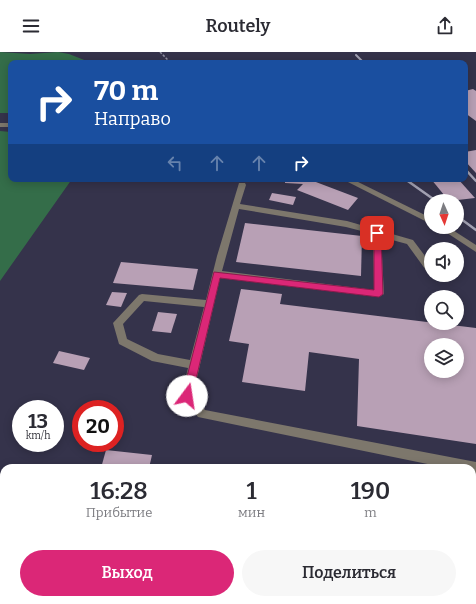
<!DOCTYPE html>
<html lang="ru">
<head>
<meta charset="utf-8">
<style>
	body { margin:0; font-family:Bitter,serif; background:#f7f7f7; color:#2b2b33; height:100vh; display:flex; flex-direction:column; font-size:15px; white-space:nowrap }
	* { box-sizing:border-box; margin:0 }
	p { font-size:13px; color:#7c7c81 }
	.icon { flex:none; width:22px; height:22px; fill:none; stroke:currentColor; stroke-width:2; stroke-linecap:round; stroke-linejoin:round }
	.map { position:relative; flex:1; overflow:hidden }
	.details { position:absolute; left:0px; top:412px; width:476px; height:140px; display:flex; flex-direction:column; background:#fff; border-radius:12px 12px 0 0; box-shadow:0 2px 10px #0003 }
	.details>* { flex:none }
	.guide { position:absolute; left:8px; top:8px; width:460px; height:122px; border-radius:8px; box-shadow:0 2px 10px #0003; background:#1a4fa0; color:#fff; overflow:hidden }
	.needle { width:26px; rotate:177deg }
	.tools { position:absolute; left:424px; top:142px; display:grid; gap:8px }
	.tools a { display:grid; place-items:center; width:40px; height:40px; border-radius:50%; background:#fff; box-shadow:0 2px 10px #0003; font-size:20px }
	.speed { position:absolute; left:12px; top:348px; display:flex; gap:8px; font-size:20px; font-weight:700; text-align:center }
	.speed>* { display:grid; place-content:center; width:52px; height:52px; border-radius:50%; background:#fff; box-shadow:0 2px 10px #0003; line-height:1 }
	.speed small { font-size:10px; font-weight:400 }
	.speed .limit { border:6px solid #d22; background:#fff; color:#111 }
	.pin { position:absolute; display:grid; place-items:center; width:34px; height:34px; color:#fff; margin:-17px; border-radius:8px; box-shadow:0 2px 6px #0006 }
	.me { position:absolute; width:44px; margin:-22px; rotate:14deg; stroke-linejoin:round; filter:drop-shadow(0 0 3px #0008) }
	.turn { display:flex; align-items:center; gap:14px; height:84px; padding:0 20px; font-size:18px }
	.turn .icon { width:52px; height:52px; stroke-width:2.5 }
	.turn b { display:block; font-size:28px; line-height:34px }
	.lanes { display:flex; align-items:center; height:38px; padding:0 20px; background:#0003; justify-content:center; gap:20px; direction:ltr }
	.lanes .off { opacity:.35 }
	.eta { display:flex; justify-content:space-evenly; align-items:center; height:68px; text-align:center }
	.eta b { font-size:24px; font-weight:600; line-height:28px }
	.action { display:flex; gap:8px; margin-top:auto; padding:8px 20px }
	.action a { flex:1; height:46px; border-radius:24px; background:#db2777; color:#fff; font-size:16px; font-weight:600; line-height:46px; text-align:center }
	.action a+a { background:#f7f7f7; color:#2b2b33 }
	header { display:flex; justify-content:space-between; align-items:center; height:52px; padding:0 20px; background:#fff; font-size:18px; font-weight:600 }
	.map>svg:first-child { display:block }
	.green { fill:#346d49 }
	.building { fill:#b8a0b5; fill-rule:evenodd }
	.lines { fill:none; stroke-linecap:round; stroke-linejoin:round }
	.path { stroke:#908fa1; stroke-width:1.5; stroke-dasharray:2.5 1.5; stroke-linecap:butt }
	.minor { fill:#7d776c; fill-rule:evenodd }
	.rail-far1 { stroke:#a3a2b3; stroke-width:2 }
	.rail { stroke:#a3a2b3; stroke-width:2.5 }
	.route { fill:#db2777; stroke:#8e194d }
</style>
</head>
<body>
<header><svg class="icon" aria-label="menu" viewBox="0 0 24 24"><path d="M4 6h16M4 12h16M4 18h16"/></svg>Routely<svg class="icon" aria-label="share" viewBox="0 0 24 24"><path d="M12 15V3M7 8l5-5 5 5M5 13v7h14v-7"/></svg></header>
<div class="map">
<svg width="476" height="552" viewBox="0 0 476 552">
	<rect width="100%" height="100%" fill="#35334b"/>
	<g class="green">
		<path d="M0 0 30 2 58 0 69 2 92 11H11V61H0Z"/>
		<path d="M0 79 11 80V127H72L0 229Z"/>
	</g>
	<g class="building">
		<path d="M473 37 476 39V69L465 61V39Z"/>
		<path d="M476 98V121L465 109V100Z"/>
		<path d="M285 127H308L358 146 348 158 297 138 303 132 285 131Z"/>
		<path d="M431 127H458L475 146 449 149Z"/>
		<path d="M272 141 296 145 293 153 269 148Z"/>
		<path d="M245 171 362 184 361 224 236 210Z"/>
		<path d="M121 210 198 217 193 238 113 231Z"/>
		<path d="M241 237 282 242 280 252 476 276V392L357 374 359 307 309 300 305 339 242 330 249 292 229 289ZM431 293H457V319H431Z"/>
		<path d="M112 240 127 241 121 255 106 253Z"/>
		<path d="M158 260 177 262 171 281 152 279Z"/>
		<path d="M59 299 90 306 84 318 53 311Z"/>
		<path d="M106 398 152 403 149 416H101Z"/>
		<path d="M4 524V548H77L76 552H0V534Z"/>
		<path d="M110 548H332V552H109Z"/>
	</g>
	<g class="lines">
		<path class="path" d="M160 0 171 11"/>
		<g class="minor">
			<rect x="0" y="71" width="11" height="4"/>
			<path d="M342 127H352L431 166V172Z"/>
			<path d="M239 131H245L246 133 240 152 347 169 413 188 431 212V222L428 221 407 192 381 185 384 242 379 245 220 226 193 343 205 358 476 410V422L472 421V416H447L198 365 181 344 188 316 152 309 119 292 113 271 139 243 142 242 206 248 217 204ZM239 157 346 175 373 182 374 238 222 219ZM144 249 204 255 190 308 158 302 127 287 123 272Z"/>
			<path d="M438 175H448L476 193V200Z"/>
			<path d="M0 463 4 464V496L0 498Z"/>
			<path d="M85 548H100L98 552H84Z"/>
			<path d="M431 548H454L455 552H433Z"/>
		</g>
		<path class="rail-far1" d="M356 3 364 11"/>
		<g class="rail">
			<path d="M465 117 476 129"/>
			<path d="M405 127 436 149"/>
			<path d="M457 164 476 178"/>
		</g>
	</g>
	<path class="route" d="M377 178 381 181 383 242 379 245 220 226 192 344 190 347 187 348 183 347 182 344 214 220 374 238V181Z"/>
</svg>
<div class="tools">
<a><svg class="needle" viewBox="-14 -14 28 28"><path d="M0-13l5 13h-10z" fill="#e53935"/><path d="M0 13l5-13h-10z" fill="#7c7c81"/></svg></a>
<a><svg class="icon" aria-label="sound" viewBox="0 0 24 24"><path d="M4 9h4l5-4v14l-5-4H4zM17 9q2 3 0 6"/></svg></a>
<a><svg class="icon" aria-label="search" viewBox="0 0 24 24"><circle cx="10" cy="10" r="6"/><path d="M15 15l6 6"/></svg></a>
<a><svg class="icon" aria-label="layers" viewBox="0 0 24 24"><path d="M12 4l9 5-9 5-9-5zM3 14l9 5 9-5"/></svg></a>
</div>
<div class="speed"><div>13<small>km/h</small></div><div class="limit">20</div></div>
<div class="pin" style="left:377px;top:181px;background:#d93025"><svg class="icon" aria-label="arrive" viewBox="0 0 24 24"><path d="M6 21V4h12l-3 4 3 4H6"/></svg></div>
<svg class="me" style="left:187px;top:344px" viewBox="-20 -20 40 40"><circle r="19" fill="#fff"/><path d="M0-13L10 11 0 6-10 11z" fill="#db2777"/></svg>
<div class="guide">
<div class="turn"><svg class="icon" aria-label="right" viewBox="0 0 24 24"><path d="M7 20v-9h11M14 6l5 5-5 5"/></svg><div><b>70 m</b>Направо</div></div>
<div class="lanes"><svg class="icon off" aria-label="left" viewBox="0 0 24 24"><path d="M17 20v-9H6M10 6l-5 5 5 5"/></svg><svg class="icon off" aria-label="ahead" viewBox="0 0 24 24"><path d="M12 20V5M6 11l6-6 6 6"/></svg><svg class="icon off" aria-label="ahead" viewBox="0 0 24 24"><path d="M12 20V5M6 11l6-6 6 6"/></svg><svg class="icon" aria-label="right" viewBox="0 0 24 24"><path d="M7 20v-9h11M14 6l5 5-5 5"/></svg></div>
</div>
<section class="details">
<div class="eta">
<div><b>16:28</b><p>Прибытие</p></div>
<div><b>1</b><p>мин</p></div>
<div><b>190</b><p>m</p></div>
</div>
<div class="action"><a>Выход</a><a>Поделиться</a></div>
</section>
</div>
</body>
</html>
